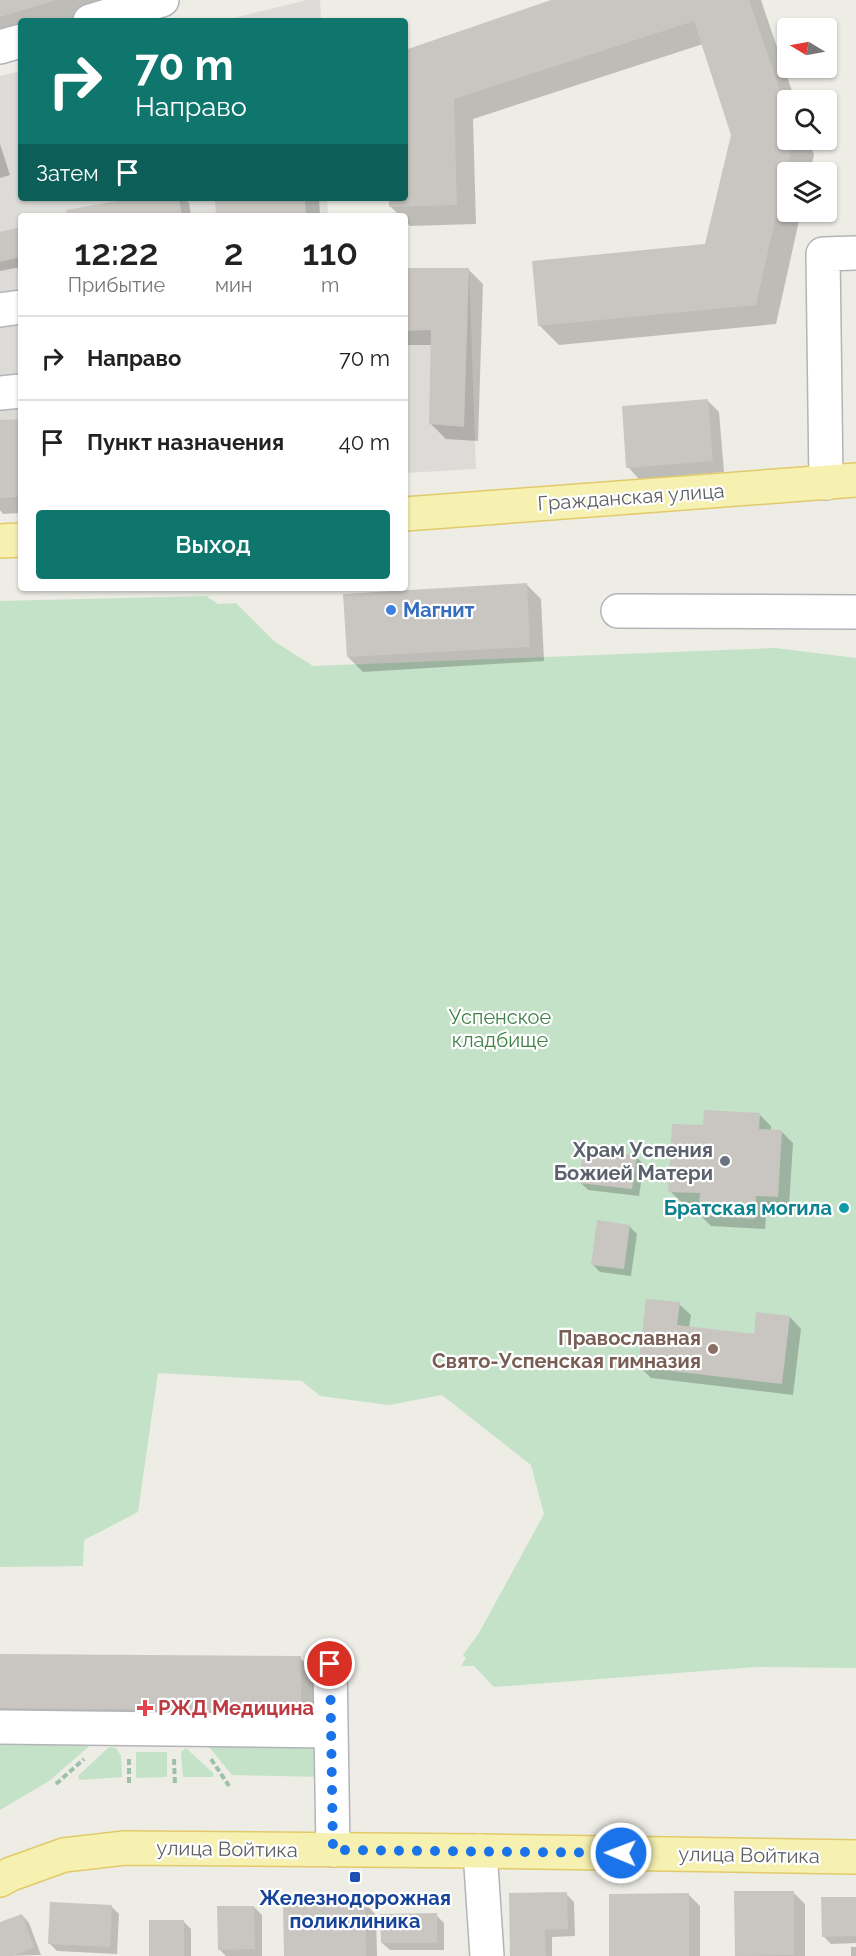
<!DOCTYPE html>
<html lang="ru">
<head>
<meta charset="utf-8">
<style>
	body { margin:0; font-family:Raleway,sans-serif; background:#f2f2f2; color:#222; height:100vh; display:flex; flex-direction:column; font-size:22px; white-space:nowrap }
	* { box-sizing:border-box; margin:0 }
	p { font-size:20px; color:#767676 }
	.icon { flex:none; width:33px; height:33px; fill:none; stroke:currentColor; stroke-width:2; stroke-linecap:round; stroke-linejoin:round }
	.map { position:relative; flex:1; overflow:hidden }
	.sheet { position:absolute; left:18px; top:213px; width:390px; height:378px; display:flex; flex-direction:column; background:#fff; border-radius:6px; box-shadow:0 2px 4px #0004 }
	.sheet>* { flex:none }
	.guide { position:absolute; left:18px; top:18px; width:390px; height:183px; border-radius:6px; box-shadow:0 2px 4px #0004; background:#0f766e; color:#fff; overflow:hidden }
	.needle { width:39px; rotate:280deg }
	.tools { position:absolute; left:777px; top:18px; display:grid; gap:12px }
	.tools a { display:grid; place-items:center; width:60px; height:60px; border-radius:6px; background:#fff; box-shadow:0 2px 4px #0004; font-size:30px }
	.pin { position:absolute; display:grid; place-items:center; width:51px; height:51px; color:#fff; margin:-26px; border:3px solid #fff; border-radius:50%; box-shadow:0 2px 6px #0007 }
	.me { position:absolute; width:66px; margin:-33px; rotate:271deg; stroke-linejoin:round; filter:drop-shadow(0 0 4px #0008) }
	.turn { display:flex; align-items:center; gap:21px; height:126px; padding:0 18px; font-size:27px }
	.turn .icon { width:78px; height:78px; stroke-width:2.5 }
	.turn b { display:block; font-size:42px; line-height:51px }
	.then { display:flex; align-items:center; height:57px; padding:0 18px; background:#0003; gap:12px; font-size:22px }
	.eta { display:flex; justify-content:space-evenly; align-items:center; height:102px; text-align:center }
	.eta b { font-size:36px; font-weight:600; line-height:42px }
	.button { display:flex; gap:12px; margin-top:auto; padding:12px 18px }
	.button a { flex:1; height:69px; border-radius:6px; background:#0f766e; color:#fff; font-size:24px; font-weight:600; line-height:69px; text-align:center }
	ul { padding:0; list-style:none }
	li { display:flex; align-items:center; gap:18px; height:84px; padding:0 18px; border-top:2px solid #e0e0e0 }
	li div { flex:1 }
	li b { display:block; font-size:22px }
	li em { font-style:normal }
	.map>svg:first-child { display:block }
	.industrial { fill:#dcdbd7 }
	.green { fill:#c4e2c7 }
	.shadow { fill:#0003 }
	.building { fill:#c9c6c2 }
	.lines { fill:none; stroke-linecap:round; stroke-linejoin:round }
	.minor-casing { stroke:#b2b4b8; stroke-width:36 }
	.major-casing { stroke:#e2ca6a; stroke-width:36 }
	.path { stroke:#9dc0aa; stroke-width:4; stroke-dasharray:6 3; stroke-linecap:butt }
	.minor { stroke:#fff; stroke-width:33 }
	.major { stroke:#f6f1b1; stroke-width:33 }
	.route { stroke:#1a73e8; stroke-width:10; stroke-dasharray:0 18 }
	.shop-dot { fill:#3f7fe0; stroke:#fff; stroke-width:2 }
	.worship-dot { fill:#6b7280; stroke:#fff; stroke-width:2 }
	.culture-dot { fill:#0f9aa8; stroke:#fff; stroke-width:2 }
	.education-dot { fill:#8d6e63; stroke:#fff; stroke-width:2 }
	.health-dot { fill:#e0444e; stroke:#fff; stroke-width:2 }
	.transit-dot { fill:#1a4fb4; stroke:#fff; stroke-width:2 }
	.labels { text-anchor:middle; stroke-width:4.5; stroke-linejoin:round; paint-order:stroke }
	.street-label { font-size:20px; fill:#5d5f64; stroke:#fff }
	.shop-label { font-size:20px; font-weight:bold; fill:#366cbe; stroke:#fff; text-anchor:start }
	.park-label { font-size:20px; fill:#3f8147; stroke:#fff }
	.worship-label { font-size:20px; font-weight:bold; fill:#5b616d; stroke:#fff; text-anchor:end }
	.culture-label { font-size:20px; font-weight:bold; fill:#0d838f; stroke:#fff; text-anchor:end }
	.education-label { font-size:20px; font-weight:bold; fill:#785e54; stroke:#fff; text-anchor:end }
	.health-label { font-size:20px; font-weight:bold; fill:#be3a42; stroke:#fff; text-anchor:start }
	.transit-label { font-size:20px; font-weight:bold; fill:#164399; stroke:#fff }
</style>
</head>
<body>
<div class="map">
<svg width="856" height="1956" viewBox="0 0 856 1956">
	<rect width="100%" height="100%" fill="#edece5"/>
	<g class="industrial">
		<path d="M307 0H320L321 21H222Z"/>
		<path d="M21 71V198H327L328 216H21V498L0 499V76Z"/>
		<path d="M405 268H469L476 469 405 473Z"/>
	</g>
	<g class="green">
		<path d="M206 596 218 604 236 603 274 641 313 666 775 648 856 658V1668L756 1667 494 1687 474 1666H461L466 1658 463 1655 479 1633 544 1514 531 1465 442 1395 389 1405 320 1396 302 1381 158 1373 138 1512 84 1540 83 1566 0 1567V601Z"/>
		<path d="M0 1735 94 1742 49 1781 0 1810Z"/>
		<path d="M325 1738 324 1777 232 1775 206 1743Z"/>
		<path d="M109 1747 116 1748 121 1756 122 1777 79 1780 78 1776Z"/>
		<path d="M186 1748 214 1774 213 1777H183L181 1752Z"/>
		<path d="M136 1752H167V1777L136 1778Z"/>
	</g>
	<g class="shadow">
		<path d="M0 0H138L70 21H21V36L0 43Z"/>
		<path d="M556 0H761L795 100H788V140H809L814 155 810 172H788V212H801L776 324 559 345 539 325 706 246 733 135 703 44 473 119 476 224 410 226 405 221V216H400L391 207 390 198H405V52Z"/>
		<path d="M0 144 10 175 0 178Z"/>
		<path d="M142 198H183L189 203 191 216H69Z"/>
		<path d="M216 198H319L320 216H217Z"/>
		<path d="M21 229V267L0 271V233Z"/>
		<path d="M468 269 483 284 478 441 446 439 431 424 432 345H405V270Z"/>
		<path d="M708 401 719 412 724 472 639 479 628 467Z"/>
		<path d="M21 420V513L3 514 0 510V421Z"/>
		<path d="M526 584 541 599 544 661 363 672 348 657Z"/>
		<path d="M759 1114 771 1126V1131H781L793 1143 789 1207 767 1206 765 1229 711 1226 700 1215 701 1204 681 1202 670 1191Z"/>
		<path d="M636 1157 644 1164 639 1196 588 1190 580 1182Z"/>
		<path d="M629 1226 637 1234 631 1276 600 1272 592 1264Z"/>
		<path d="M679 1304 691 1315 689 1328 755 1336 790 1317 801 1329 793 1395 651 1378 640 1367Z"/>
		<path d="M0 1655 300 1658 320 1677V1730L0 1727Z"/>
		<path d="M793 1892 805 1904V1956H737Z"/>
		<path d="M566 1894 574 1902 575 1936 552 1937V1956H511Z"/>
		<path d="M688 1894 700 1906V1956H611Z"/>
		<path d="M856 1898V1943L831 1944 823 1936Z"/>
		<path d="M365 1903 376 1915 377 1956H286Z"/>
		<path d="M111 1906 119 1914 117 1954 57 1951 49 1943Z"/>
		<path d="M254 1907 262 1915V1956H226L219 1949Z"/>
		<path d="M22 1915 29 1923 41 1955 0 1956V1923Z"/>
		<path d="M436 1915 444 1923V1950H390L382 1943Z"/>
		<path d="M183 1921 191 1929V1956H151Z"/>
		<rect x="851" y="1947" width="5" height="9"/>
	</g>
	<g class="building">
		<path d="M0 0H53V1L0 17Z"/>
		<path d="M551 0H749L788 113V140H793L756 305 538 326 532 261 705 244 731 135 694 21 454 99 457 205 389 207V198H405V50Z"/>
		<path d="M134 198H179L182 216H67L66 210Z"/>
		<path d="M215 198H305L306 216H216Z"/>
		<path d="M21 227V257L0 262V232Z"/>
		<path d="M405 268H469L464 427 429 424 431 330 405 331Z"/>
		<path d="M708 399 713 461 626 468 622 406Z"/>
		<path d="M21 419V497L0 499V420Z"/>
		<path d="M527 583 530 647 347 657 343 594Z"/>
		<path d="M704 1110 760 1113 759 1129 782 1130 778 1197 756 1196 754 1219 698 1215 700 1193 668 1192 672 1124 703 1125Z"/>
		<path d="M583 1149 637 1155 632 1189 579 1183Z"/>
		<path d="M597 1220 630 1225 624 1269 591 1265Z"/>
		<path d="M646 1299 680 1302 677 1325 754 1334 756 1312 790 1316 782 1384 638 1367Z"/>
		<path d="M0 1654 301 1656V1711L0 1708Z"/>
		<path d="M734 1891H794V1955L735 1956Z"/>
		<path d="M567 1892 568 1929 545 1930 546 1956H510L509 1893Z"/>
		<path d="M689 1893V1956H609V1894Z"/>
		<path d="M821 1897H856V1936L822 1937Z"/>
		<path d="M50 1902 112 1905 110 1947 48 1944Z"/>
		<path d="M365 1902 366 1956H284L283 1904Z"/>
		<path d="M217 1906H254L255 1949 218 1950Z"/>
		<path d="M437 1913V1943H381L380 1914Z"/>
		<path d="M22 1914 34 1948 11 1956H0V1922Z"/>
		<rect x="149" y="1920" width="35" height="36"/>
	</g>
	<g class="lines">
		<g class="minor-casing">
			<g id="minor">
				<path d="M90 21 162 0"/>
				<path d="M0 47 21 41"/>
				<path d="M0 310 21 307"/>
				<path d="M0 393 21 391"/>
				<path d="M826 483 823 254 856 253"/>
				<path d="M618 611 856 612"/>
				<path d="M330 1664 333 1850"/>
				<path d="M0 1727 330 1731"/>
				<path d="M480 1851 487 1956"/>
			</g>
		</g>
		<g class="major-casing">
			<g id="major">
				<path d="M405 514 856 480"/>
				<path d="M0 541 21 540"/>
				<path d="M0 1880 11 1874 64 1855 125 1848 480 1851 856 1857"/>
			</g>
		</g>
		<g class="path">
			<path d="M129 1759V1785"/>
			<path d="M174 1759 175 1786"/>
			<path d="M211 1759 229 1786"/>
			<path d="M56 1784 84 1759"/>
		</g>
		<use href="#minor" class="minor"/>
		<use href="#major" class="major"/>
	</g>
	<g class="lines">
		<path class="route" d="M330 1664 333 1850 621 1853"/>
	</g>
	<circle class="shop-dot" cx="391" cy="610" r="6"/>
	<circle class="worship-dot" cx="725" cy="1161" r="6"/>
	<circle class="culture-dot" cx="844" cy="1208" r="6"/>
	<circle class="education-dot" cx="713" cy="1349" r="6"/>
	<path class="health-dot" d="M142 1699h6v6h6v6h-6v6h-6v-6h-6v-6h6z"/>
	<rect class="transit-dot" x="349" y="1871" width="12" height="12" rx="3"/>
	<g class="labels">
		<g class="street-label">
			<text transform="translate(631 497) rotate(-4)" y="7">Гражданская улица</text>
			<text transform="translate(227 1849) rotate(1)" y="7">улица Войтика</text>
			<text transform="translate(749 1855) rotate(1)" y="7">улица Войтика</text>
		</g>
		<g class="shop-label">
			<text x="403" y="617">Магнит</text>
		</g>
		<g class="park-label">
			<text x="500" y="1024">Успенское<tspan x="500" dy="23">кладбище</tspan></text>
		</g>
		<g class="worship-label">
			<text x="713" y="1157">Храм Успения<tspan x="713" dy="23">Божией Матери</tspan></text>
		</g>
		<g class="culture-label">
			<text x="832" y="1215">Братская могила</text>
		</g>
		<g class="education-label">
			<text x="701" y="1345">Православная<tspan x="701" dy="23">Свято-Успенская гимназия</tspan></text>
		</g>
		<g class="health-label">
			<text x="158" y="1715">РЖД Медицина</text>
		</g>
		<g class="transit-label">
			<text x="355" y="1905">Железнодорожная<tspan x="355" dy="23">поликлиника</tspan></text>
		</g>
	</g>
</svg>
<div class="tools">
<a><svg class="needle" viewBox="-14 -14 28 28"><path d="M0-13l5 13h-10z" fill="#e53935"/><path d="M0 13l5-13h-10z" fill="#767676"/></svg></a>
<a><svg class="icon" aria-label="search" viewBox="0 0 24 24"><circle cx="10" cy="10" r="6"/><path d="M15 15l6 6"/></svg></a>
<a><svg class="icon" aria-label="layers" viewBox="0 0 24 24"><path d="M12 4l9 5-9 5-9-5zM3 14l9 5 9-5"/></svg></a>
</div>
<div class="pin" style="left:330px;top:1664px;background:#d93025"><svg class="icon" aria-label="arrive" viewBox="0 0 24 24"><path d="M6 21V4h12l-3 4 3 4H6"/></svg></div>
<svg class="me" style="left:621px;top:1853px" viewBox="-20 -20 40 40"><circle r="17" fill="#1a73e8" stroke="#fff" stroke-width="3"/><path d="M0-11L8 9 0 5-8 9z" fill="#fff"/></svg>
<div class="guide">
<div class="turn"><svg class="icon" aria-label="right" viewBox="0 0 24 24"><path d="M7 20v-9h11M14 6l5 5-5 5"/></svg><div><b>70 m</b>Направо</div></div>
<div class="then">Затем<svg class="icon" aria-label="arrive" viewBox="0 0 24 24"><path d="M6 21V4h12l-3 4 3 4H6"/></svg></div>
</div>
<section class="sheet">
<div class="eta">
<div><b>12:22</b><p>Прибытие</p></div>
<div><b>2</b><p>мин</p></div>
<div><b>110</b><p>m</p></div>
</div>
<ul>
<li><svg class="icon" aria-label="right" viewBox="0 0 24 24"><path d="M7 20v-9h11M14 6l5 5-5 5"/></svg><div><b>Направо</b></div><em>70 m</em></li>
<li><svg class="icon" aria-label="arrive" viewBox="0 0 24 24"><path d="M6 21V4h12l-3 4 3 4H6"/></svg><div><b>Пункт назначения</b></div><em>40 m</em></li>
</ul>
<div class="button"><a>Выход</a></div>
</section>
</div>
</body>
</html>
